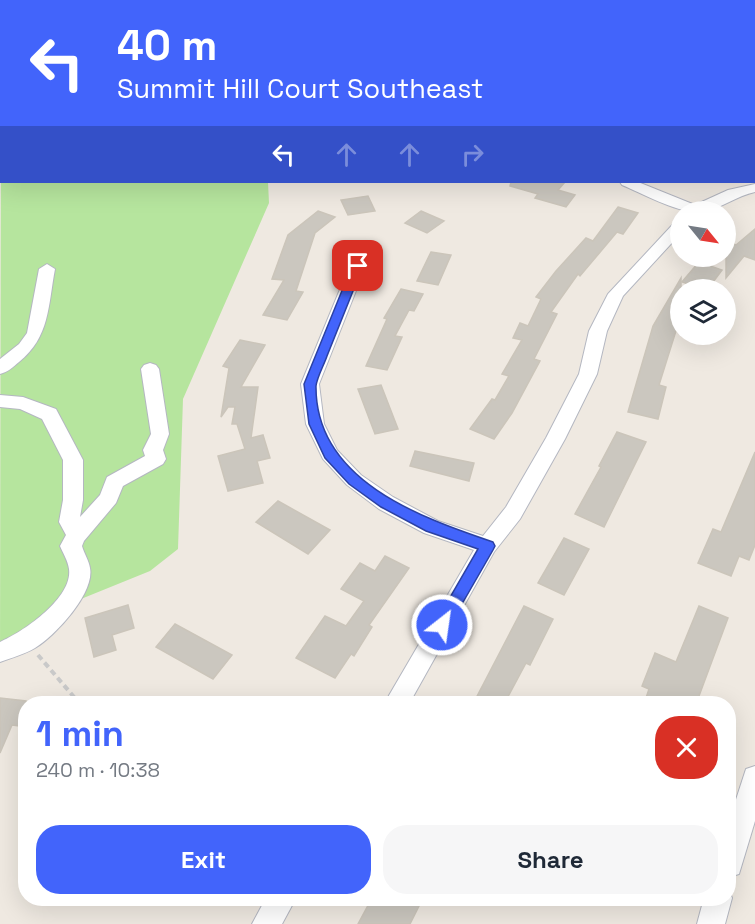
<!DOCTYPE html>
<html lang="en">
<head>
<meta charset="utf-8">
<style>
	body { margin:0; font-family:"Space Grotesk",sans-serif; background:#f6f6f7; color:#1f2937; height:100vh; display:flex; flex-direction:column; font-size:22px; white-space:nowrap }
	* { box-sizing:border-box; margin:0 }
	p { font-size:20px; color:#747a83 }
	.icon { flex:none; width:33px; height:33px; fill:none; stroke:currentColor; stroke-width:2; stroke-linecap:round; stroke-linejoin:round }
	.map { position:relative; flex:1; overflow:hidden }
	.panel { position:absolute; left:18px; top:696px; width:718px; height:210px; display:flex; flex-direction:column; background:#fff; border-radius:24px; box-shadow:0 6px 24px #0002 }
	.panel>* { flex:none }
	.banner { position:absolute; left:0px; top:0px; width:756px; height:183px; box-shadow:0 6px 24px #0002; background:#4264fb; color:#fff; overflow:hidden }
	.needle { width:39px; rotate:120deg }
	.controls { position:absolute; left:670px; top:201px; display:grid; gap:12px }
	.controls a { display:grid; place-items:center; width:66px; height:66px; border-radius:50%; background:#fff; box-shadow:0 6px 24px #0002; font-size:30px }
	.pin { position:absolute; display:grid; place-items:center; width:51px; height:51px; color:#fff; margin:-26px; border-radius:12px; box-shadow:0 3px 9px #0006 }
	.me { position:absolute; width:66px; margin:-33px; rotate:30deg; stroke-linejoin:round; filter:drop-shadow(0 0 4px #0008) }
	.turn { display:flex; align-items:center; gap:21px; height:126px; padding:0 18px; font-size:27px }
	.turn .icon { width:78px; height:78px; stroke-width:2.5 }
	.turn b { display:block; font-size:42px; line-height:51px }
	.lanes { display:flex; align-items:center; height:57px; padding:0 18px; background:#0003; justify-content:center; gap:30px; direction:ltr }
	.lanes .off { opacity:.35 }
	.round { display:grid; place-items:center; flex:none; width:63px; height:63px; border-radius:24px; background:#f6f6f7 }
	.summary { display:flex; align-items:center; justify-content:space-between; height:102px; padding:0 18px }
	h1 { font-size:36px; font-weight:800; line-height:45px; color:#4264fb }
	.cta { display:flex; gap:12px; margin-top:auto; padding:12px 18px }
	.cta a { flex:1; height:69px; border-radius:24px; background:#4264fb; color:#fff; font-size:24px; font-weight:800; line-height:69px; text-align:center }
	.cta a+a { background:#f6f6f7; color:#1f2937 }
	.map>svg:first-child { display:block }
	.green { fill:#b6e59e }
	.building { fill:#cbc7bf; stroke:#cbc5ba; stroke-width:1.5 }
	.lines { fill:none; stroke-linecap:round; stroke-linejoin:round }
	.minor-casing { stroke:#b4b7c1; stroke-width:2 }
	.path { stroke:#c9c9c9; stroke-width:4; stroke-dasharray:6 4; stroke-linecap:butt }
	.minor { fill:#fff; fill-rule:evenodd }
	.route { fill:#4264fb; stroke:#2b41a3; stroke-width:1.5 }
</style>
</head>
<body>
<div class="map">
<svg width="755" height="924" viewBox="0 0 755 924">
	<rect width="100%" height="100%" fill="#efe9e1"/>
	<g class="green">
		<path d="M120 0H656L663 1 120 2Z"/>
		<path d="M1 83 2 182H268L269 203 183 399 178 549 150 571 76 601 0 662Z"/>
	</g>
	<g class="building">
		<path d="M511 182H565L558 190 575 195 566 207 535 198 538 194 510 186Z"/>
		<path d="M368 196 375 211 348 215 341 200Z"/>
		<path d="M618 207 638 213 623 234 617 232 580 276 578 274 551 312 557 314 534 359 540 361 512 413 494 439 470 429 492 399 495 400 509 376 502 374 522 340 513 338 520 323 528 326 541 299 536 297 556 271 586 238 593 241Z"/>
		<path d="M318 211 335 217 315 233 296 291 303 292 287 320 263 315 284 280 272 279 288 235Z"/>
		<path d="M421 211 444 221 427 233 405 223Z"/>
		<path d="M755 229V260L744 256 726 278V241L736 245Z"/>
		<path d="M431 252 451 255 438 285 417 281Z"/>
		<path d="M699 262 722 270 707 290 682 282Z"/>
		<path d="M681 278V315L659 385 666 387 658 419 628 412 653 326Z"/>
		<path d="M401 289 423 294 414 311 409 310 395 336 402 337 387 370 366 366 387 319 384 318Z"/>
		<path d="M240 340 265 345 241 387H258L251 438 263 435 270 458 257 461 263 483 228 491 218 456 245 449 237 424H232L235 407H228L221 417 229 368 223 366Z"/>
		<path d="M381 385 398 429 375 434 358 389Z"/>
		<path d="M617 432 646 442 604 527 575 514 601 467 599 466Z"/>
		<path d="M415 451 474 463 469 481 410 466Z"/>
		<path d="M755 452V545L749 560 739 556 731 576 698 563 713 529 721 532Z"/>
		<path d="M278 501 330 530 308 554 256 522Z"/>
		<path d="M564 538 589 549 564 595 538 583Z"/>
		<path d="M385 556 409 568 369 625 372 627 354 656 351 654 335 678 296 658 325 616 346 626 364 601 341 589 360 563 375 571Z"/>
		<path d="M128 605 134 628 112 635 116 650 94 657 85 618Z"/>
		<path d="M524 606 553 619 530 665 526 663 504 704H473Z"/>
		<path d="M699 606 728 618 696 704H644L649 689 642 686 655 653 676 662Z"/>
		<path d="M175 624 232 655 213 679 156 647Z"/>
		<path d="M0 698 26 701V727L12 725 0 753Z"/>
		<path d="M372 898H423L410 924H358Z"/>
	</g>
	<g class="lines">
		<g class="minor-casing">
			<g id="minor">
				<rect x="36" y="0" width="10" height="2"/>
				<path d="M135 0H145L134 2Z"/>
				<rect x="0" y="2" width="2" height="7"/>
				<path d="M0 27H2L0 34Z"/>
				<path d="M754 54H755V62L754 61Z"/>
				<rect x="754" y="75" width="1" height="8"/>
				<path d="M620 182H638L695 205 728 190 755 184V192C737 196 723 207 707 211 683 217 644 194 622 185Z"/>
				<path d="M681 219V233L623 296 607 331 597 374 565 439 520 519 494 552 409 704H384L474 550 424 533 379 509 347 485 323 459 306 424 301 384 357 248 365 243 373 248 319 384 324 424 337 450 361 475 393 497 438 521 483 536 506 507 546 438 579 374 589 331 608 294 676 221Z"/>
				<path d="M47 264 55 269C48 306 50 337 19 362 13 367 8 372 0 374V359L19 344 27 333 39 269Z"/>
				<path d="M150 363 156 365 159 369 169 434 163 450 166 459 163 464 123 486 116 503 84 541 82 546C84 553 89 561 90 568 95 593 55 636 35 648 25 654 11 658 0 662V642C23 632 73 598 69 569 68 561 63 553 60 546L66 535 59 522 63 500V460L42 419 20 409 0 407V395L23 397 56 409 83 460V500L80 517 100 495 107 477 145 456 143 450 151 434 141 369 144 365Z"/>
				<path d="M755 766V821L739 874 729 877V821L746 769Z"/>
				<path d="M729 891 732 898 725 924H697L704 898H729Z"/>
				<path d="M266 898H296L282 924H252Z"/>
			</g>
		</g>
		<path class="path" d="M38 655 80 704"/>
		<use href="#minor" class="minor"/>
	</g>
	<path class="route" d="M358 263 363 266C351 296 339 326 327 356 324 365 317 377 316 386 315 480 419 517 493 542L495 546 493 550 447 630 442 632 436 630 434 625 478 549 426 531 381 507 349 484 325 458 309 424 304 384 352 266Z"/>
</svg>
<div class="controls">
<a><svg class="needle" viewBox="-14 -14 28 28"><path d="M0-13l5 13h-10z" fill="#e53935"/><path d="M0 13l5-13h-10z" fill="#747a83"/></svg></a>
<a><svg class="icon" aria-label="layers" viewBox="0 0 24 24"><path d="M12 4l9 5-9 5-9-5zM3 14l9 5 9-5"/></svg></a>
</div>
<div class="pin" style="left:358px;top:266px;background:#d93025"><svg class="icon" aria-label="arrive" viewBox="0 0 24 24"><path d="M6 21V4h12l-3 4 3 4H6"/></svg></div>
<svg class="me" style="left:442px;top:625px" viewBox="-20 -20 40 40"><circle r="17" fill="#4264fb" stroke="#fff" stroke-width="3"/><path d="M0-11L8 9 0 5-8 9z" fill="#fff"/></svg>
<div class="banner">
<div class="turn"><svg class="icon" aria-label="left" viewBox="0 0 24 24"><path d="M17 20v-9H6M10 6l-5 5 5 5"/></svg><div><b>40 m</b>Summit Hill Court Southeast</div></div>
<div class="lanes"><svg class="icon" aria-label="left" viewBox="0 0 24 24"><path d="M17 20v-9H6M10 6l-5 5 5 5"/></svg><svg class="icon off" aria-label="ahead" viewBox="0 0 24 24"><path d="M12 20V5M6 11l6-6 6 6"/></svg><svg class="icon off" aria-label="ahead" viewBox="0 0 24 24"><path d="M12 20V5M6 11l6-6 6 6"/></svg><svg class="icon off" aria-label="right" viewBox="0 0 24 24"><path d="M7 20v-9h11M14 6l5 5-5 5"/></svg></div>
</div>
<section class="panel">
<div class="summary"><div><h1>1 min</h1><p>240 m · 10:38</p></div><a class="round" style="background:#d93025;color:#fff"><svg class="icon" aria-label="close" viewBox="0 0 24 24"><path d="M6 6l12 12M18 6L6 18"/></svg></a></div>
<div class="cta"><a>Exit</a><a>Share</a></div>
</section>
</div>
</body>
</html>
